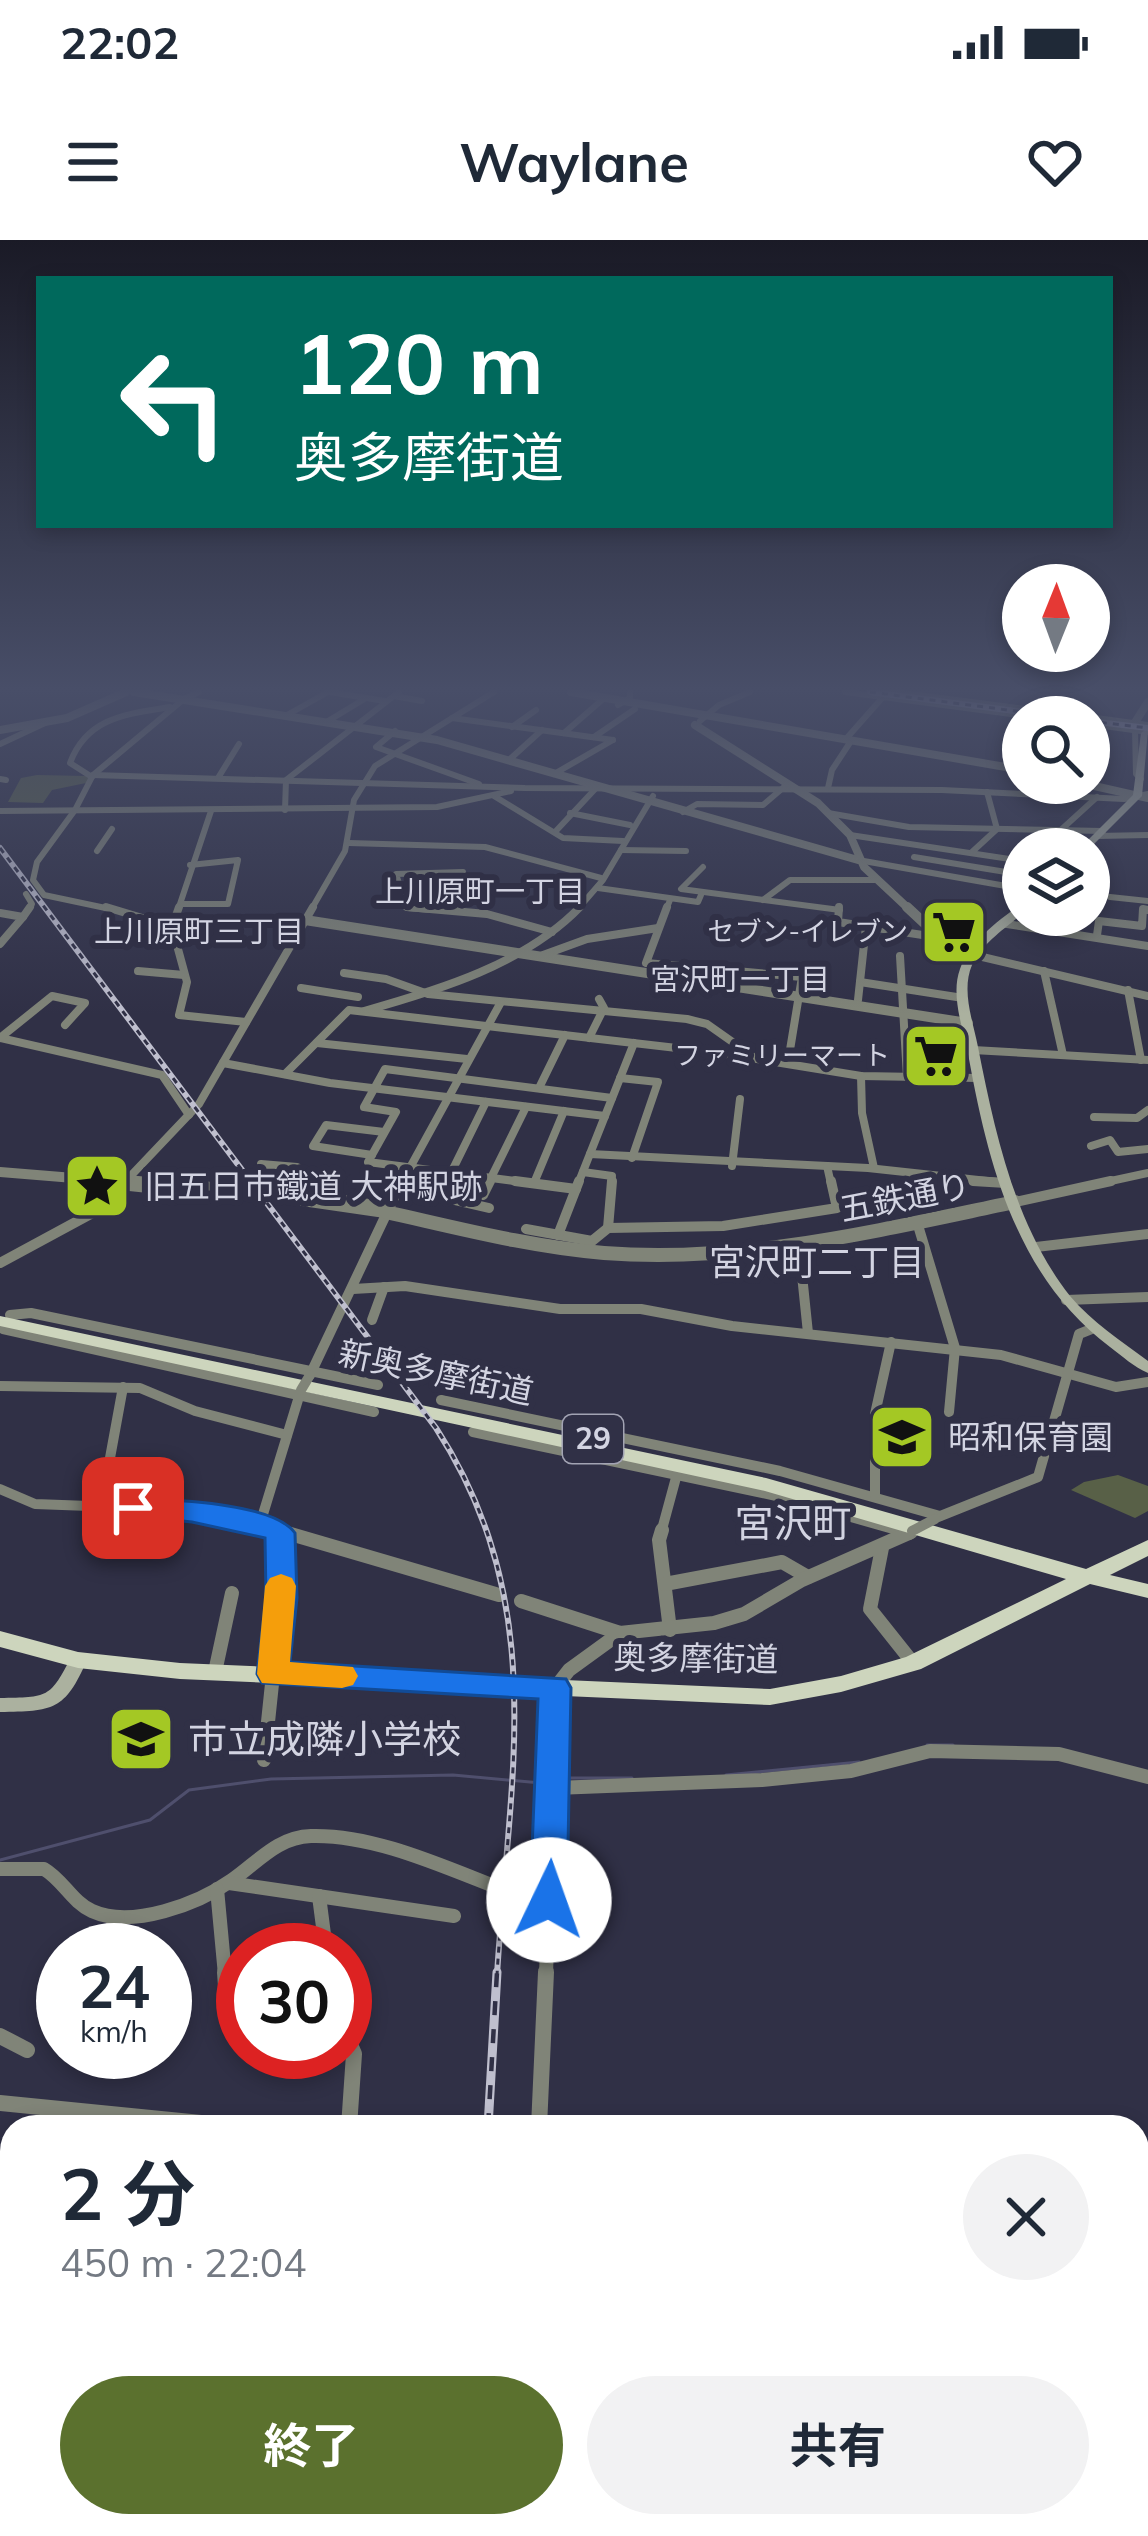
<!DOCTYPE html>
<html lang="ja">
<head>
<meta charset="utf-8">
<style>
	body { margin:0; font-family:Mulish,"Noto Sans JP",sans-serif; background:#f2f2f3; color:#1f2937; height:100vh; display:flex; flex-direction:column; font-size:45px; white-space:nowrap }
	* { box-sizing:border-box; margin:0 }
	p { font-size:39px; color:#747a83 }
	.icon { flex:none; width:66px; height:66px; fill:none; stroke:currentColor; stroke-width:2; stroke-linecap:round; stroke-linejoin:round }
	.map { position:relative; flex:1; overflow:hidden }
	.details { position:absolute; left:0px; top:1875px; width:1149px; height:423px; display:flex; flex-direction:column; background:#fff; border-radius:36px 36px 0 0; box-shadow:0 6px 18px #0003 }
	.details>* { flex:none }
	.guide { position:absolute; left:36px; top:36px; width:1077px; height:252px; border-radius:0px; box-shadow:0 6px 18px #0003; background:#00695c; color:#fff; overflow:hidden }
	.needle { width:78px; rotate:1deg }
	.controls { position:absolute; left:1002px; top:324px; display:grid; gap:24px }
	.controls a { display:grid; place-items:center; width:108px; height:108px; border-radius:50%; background:#fff; box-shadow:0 6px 18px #0003; font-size:60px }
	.speed { position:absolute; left:36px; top:1683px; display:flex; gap:24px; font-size:60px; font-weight:700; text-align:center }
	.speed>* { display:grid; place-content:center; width:156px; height:156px; border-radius:50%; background:#fff; box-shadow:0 6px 18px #0003; line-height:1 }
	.speed small { font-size:30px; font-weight:400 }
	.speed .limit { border:18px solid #d22; background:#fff; color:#111 }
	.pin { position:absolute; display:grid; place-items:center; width:102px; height:102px; color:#fff; margin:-51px; border-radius:24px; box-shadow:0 6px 18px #0006 }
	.me { position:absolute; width:132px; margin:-66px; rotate:3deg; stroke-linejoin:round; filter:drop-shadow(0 0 9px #0008) }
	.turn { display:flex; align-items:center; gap:42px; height:252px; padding:0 60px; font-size:54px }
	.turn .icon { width:156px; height:156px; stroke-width:2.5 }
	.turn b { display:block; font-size:84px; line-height:102px }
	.round { display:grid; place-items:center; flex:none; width:126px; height:126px; border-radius:63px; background:#f2f2f3 }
	.headline { display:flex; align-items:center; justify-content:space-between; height:204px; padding:0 60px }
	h1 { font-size:72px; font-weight:700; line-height:90px }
	.action { display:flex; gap:24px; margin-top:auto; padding:24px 60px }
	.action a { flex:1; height:138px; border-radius:72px; background:#5b712e; color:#fff; font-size:48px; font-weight:700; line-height:138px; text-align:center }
	.action a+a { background:#f2f2f3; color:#1f2937 }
	.status { display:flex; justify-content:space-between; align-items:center; height:84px; padding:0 60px; background:#fff; direction:ltr }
	.status svg { height:33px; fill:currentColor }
	header { display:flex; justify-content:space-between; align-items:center; height:156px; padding:0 60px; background:#fff; font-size:54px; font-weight:700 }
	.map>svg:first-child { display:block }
	.green { fill:#586047 }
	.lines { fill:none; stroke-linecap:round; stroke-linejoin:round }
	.stream { stroke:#4f4f6d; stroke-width:3 }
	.minor-far4 { stroke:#808478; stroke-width:6 }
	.minor-far3 { stroke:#808478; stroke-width:8 }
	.minor-far2 { stroke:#808478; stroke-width:10 }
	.minor-far1 { stroke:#808478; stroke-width:14 }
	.minor { stroke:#808478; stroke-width:16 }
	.tertiary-far2 { stroke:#808478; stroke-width:8 }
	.tertiary-far1 { stroke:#808478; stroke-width:10 }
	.tertiary { stroke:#808478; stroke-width:14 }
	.secondary { fill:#abb19f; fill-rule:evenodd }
	.primary { fill:#cdd5bd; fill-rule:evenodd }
	.rail-far1-casing { stroke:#bfbfce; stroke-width:6 }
	.rail-casing { stroke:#bfbfce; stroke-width:9 }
	.rail-far1 { stroke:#303046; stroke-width:3; stroke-dasharray:6; stroke-linecap:butt }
	.rail { stroke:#303046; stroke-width:4.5; stroke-dasharray:14; stroke-linecap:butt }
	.minor-bridge { stroke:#808478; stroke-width:10 }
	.route { fill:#1a73e8; stroke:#114b97; stroke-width:3 }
	.slow { fill:#f59e0b }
	.labels { text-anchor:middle; stroke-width:12; stroke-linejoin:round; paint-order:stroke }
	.far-poi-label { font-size:27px; fill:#d3d4e2; stroke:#303046; text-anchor:end }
	.far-neighbourhood-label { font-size:30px; fill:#d3d4e2; stroke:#303046 }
	.shield { fill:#303046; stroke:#a2a3b3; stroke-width:3 }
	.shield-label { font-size:30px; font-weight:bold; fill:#d3d4e2 }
	.poi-label { font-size:33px; fill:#d3d4e2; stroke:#303046; text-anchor:start }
	.street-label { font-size:33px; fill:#d3d4e2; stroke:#303046 }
	.neighbourhood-label { font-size:36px; fill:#d3d4e2; stroke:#303046 }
	.quarter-label { font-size:39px; fill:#d3d4e2; stroke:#303046 }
	.near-poi-label { font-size:39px; fill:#d3d4e2; stroke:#303046; text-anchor:start }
</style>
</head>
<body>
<div class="status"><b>22:02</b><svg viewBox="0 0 49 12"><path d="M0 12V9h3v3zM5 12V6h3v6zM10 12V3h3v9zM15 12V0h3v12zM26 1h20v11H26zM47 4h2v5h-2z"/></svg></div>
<header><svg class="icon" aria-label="menu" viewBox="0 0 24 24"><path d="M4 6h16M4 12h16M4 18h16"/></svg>Waylane<svg class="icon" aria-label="heart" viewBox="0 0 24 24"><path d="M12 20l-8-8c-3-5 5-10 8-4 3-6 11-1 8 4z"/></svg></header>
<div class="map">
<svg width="1148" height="2296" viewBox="0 0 1148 2296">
	<rect width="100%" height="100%" fill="#303046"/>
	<g class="green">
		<path d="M37 535 86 536 90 538 86 543 52 550 43 563 8 562 21 538Z"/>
		<path d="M1118 1235 1148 1246V1271L1135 1278 1071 1250 1084 1242Z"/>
		<path d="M0 1958 12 1959V2286H424V2296H0Z"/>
		<path d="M1137 2059 1148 2060V2296H732V2286H1137Z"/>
	</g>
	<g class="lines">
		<g class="stream">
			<path d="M927 1505H953"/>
			<path d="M726 1535 859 1522"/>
			<path d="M568 1538H632"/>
			<path d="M0 1620 150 1580 189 1550 271 1539 453 1535 541 1543"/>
		</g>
		<g class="minor-far4">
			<path d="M330 452 385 461"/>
			<path d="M845 452 1034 477"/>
			<path d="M394 456 422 461"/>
			<path d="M618 465 630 458V452"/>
			<path d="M287 475 328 452"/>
			<path d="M452 478 613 500"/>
			<path d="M328 481 366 458"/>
			<path d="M700 481 719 465 750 452"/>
			<path d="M1089 484 1148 492"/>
			<path d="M512 487 536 470"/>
			<path d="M1135 490 1136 534 1141 539"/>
			<path d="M395 491 376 507 479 544"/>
			<path d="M564 493 602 460"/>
			<path d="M594 497 635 469"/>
			<path d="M845 500 883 457"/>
			<path d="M0 504 45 483"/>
			<path d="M509 520 542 490"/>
			<path d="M554 534 613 500"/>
			<path d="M93 535 525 548 942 550 1124 559 1148 554"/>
			<path d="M1089 536 1103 486"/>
			<path d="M92 537 70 523C87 477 127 474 170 467"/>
			<path d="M218 538 239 504"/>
			<path d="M0 539 6 540"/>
			<path d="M828 548 832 530 851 501"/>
			<path d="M494 556 563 598 623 601"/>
			<path d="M285 570 286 540 399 452"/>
			<path d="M0 571 437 567 511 551"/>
			<path d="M683 572 697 564 763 565 784 547"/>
			<path d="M570 573 630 585"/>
			<path d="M828 573 909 587 1103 591"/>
			<path d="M555 592 597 547"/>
			<path d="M850 595 1023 621"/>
			<path d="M1097 596 1148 595"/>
			<path d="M349 603 485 607 601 638"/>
			<path d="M1040 609 1097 557"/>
			<path d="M621 610 686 611"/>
			<path d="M97 611 112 589"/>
			<path d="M972 612 997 589 987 552"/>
			<path d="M914 617 1012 633"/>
			<path d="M858 620 1023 649"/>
			<path d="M703 627 681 649 840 670"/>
			<path d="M598 648 698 662 701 655"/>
			<path d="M401 651H463"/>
			<path d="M26 654 32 664 28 670"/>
			<path d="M1110 657 1148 661"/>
			<path d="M763 660 790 640H877"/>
			<path d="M182 664H228L238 620 190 625"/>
			<path d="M115 670 44 655 33 640 37 622 75 570 93 535 184 459 199 452"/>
			<path d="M178 670 211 571"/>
			<path d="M311 670 345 611 354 560 375 526 494 452"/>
			<path d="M431 670 407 668 396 634 463 632"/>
			<path d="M577 670 603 640 653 556"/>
			<path d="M666 670 670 660"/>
			<path d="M1143 670H1147"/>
		</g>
		<g class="minor-far3">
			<path d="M106 667 172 687 187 742 179 775 246 782"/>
			<path d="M407 667 487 674 552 692"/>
			<path d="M667 667 646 723 802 737 788 822"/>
			<path d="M839 667 838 682 942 698"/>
			<path d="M0 673 23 677 0 704"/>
			<path d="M23 677 30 667"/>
			<path d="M1007 684 1148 706"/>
			<path d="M172 687 179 667"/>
			<path d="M1097 695 1099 681 1142 686 1143 669 1148 670"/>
			<path d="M543 715 587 699 658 688"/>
			<path d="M974 715 1148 756"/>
			<path d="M900 716 907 837"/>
			<path d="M138 731 184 735"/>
			<path d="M1044 731 1063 815"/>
			<path d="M344 733 386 739 428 754 687 779 707 784 751 815"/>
			<path d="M860 742 963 758"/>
			<path d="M301 748 358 757"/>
			<path d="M1128 750 1141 820"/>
			<path d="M858 760 866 686"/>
			<path d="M364 771C439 750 525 724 580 667"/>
			<path d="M0 798 162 835 189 875"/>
			<path d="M0 798 52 756 85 763 65 785"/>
			<path d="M589 798 604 768 599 759"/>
			<path d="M317 803 467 819"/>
			<path d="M973 810 1148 820"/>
			<path d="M223 823 330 843 605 876"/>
			<path d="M285 834 349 770 720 813 861 836 978 838"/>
			<path d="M861 836 862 873 874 928"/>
			<path d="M620 838 658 842 632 918"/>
			<path d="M539 848 565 795"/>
			<path d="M1094 877 1137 878 1148 870"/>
			<path d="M1091 906 1110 900 1118 912 1148 909"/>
			<path d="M590 914 868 928 1006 943"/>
			<path d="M372 915 313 906 326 885 384 892"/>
			<path d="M261 924 297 927"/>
			<path d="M732 926 740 859"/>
			<path d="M827 926 831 944"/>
			<path d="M583 932 612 936 611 944"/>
			<path d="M451 933 486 862"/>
			<path d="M127 939 181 944"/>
			<path d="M534 943 564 871"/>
			<path d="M123 944 199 864 313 667"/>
			<path d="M265 944 271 925"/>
			<path d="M401 944 501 762"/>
			<path d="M488 944 526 867"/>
			<path d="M538 944 368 922 396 872 364 867 385 829 612 858"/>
			<path d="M578 944 634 803"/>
			<path d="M1097 944 1148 933"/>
		</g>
		<g class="minor-far2">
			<path d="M265 941 277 954"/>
			<path d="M515 941 576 949"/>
			<path d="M973 941 1006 943"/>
			<path d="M120 945 234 957 244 950 149 941"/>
			<path d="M398 947 489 968"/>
			<path d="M483 955 490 941"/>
			<path d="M1015 962 1111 941"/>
			<path d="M385 973 275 957 286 951 388 967"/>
			<path d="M917 982 955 1108 949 1172"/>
			<path d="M608 988 612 941"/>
			<path d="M526 989 592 1001 608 988 723 986 837 968 831 941"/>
			<path d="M558 995 579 941"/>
			<path d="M799 1006 808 1093"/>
			<path d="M1036 1007 1148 994"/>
			<path d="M0 1023 98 970 126 941"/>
			<path d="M353 1049 405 1046 560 1069H641L732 1086 1001 1115 1116 1147 1148 1142"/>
			<path d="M1066 1060 1148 1057"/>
			<path d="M10 1075 31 1073 378 1145"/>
			<path d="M372 1080 384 1047"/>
			<path d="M3 1089 374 1172"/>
			<path d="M310 1135 402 941"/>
			<path d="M0 1146 140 1148 195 1171 287 1195"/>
			<path d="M441 1160 780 1231 940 1276"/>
			<path d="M473 1192 781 1257 907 1293"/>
			<path d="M0 1249 35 1264 170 1269 289 1293"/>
			<path d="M875 1256V1174L891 1102"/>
			<path d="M101 1267 123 1147"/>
			<path d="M938 1277 1038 1237 1079 1094 1094 1088"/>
			<path d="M260 1284 301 1150"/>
			<path d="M661 1293 677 1234"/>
		</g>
		<g class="minor-far1">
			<path d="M277 1290 499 1355"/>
			<path d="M662 1290 659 1300 670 1390"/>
			<path d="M897 1290 909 1293"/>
			<path d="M882 1308 870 1369 913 1423"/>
			<path d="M665 1344 782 1322 808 1337"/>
			<path d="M521 1361 620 1393 714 1383 744 1374 802 1340 911 1292"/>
			<path d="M215 1432 232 1353"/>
			<path d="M264 1520 281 1358 280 1293"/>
			<path d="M555 1548 762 1540 851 1531 930 1511 1059 1514 1148 1537"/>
			<path d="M0 1629H44C63 1640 72 1662 92 1671 132 1689 198 1664 232 1640 257 1623 277 1597 311 1596 381 1594 458 1634 523 1657L549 1660"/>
			<path d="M229 1643 454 1676"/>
			<path d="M217 1649 225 1735"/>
			<path d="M319 1656 326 1710"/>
			<path d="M98 1710 118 1678"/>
			<path d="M546 1735 555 1448 569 1430 620 1393"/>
		</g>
		<g class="minor">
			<path d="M225 1732 226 1747"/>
			<path d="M60 1771 63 1766"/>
			<path d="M345 1793 354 1814 349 1887"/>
			<path d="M0 1796 27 1810"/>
			<path d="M0 1863 241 1887"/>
			<path d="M539 1887 546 1732"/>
		</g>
		<g class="tertiary-far2">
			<path d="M134 452 437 500 858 620"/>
			<path d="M571 452 1023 530"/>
			<path d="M887 452 1079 477"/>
			<path d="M1089 478 1148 486"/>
			<path d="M1134 484 1148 462"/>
			<path d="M695 485 818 563 850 595 864 627 910 670"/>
			<path d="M0 490 67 478 126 452"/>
			<path d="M1081 543 1148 558"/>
		</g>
		<g class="tertiary-far1">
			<path d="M907 667 950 707 971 718"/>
			<path d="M305 680 968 783"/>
			<path d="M0 932 123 942"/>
		</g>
		<g class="tertiary">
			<path d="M112 941 123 942"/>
			<path d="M386 972C458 988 530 1007 604 1013 743 1024 880 990 1015 962"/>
		</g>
		<g class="secondary">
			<path d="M1145 490 1148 491 1142 556 1089 609H1079L1133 555 1141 493Z"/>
			<path d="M1023 664V673C1006 688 982 703 972 725 961 751 973 781 978 807 995 893 1015 986 1070 1056 1092 1082 1121 1101 1148 1121V1133C1134 1127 1122 1116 1110 1107 1018 1038 989 928 969 819 964 791 950 756 960 729 969 703 1001 677 1023 664Z"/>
			<path d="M78 1413 84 1415 87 1420C65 1471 53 1471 0 1472V1458C48 1457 50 1459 72 1415Z"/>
		</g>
		<path class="primary" d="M0 1076 766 1238 1086 1329 1148 1300V1316L1110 1335 1148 1344V1358L1090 1344 921 1429 841 1452 770 1465 180 1439 78 1428 0 1407V1391L78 1412 180 1423 770 1449 841 1436 906 1417 1066 1339 765 1251 0 1086Z"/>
		<g class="rail-far1-casing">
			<g id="rail-far1">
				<path d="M870 452 1061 477"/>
				<path d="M1089 481 1148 488"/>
				<path d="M0 608 436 1188C551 1366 509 1537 497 1735"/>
			</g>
		</g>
		<g class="rail-casing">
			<g id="rail">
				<path d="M488 1887 497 1732"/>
				<path d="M462 2286V2296"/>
			</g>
		</g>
		<use href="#rail-far1" class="rail-far1"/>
		<use href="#rail" class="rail"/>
		<g class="minor-bridge">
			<path d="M301 1150 310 1135"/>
			<path d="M596 1213 603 1197"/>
			<path d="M912 1291 935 1279"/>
		</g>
	</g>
	<linearGradient id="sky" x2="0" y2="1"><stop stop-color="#1a1a26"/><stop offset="0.58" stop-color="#484e68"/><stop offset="1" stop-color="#484e68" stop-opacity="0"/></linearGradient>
	<rect width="1148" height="774" fill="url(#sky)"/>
	<path class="route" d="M133 1258C170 1260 273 1262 295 1293L297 1358 290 1422 566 1439 571 1448 567 1660 562 1671 549 1676 536 1671 530 1660 538 1459 262 1443 257 1434 266 1358 265 1298 192 1282 122 1275 118 1268 122 1261Z"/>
	<path class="slow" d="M281 1334 292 1338 296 1346 290 1422 353 1427 358 1436 353 1445 342 1448 262 1443 257 1434 265 1346 270 1338Z"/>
	<defs>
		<g id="supermarket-square" transform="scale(3.45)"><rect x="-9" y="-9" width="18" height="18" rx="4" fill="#a4c824" stroke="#303046"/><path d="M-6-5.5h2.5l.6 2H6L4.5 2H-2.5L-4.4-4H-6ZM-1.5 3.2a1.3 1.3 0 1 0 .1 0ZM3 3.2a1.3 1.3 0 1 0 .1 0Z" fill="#111"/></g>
		<g id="sight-square" transform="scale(3.45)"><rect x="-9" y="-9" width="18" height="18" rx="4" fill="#a4c824" stroke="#303046"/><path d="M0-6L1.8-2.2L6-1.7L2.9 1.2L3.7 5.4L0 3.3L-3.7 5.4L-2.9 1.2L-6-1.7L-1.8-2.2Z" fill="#111"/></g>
		<g id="school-square" transform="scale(3.45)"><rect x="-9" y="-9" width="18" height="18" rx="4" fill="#a4c824" stroke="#303046"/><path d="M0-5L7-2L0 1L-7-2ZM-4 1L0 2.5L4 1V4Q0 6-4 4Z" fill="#111"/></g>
	</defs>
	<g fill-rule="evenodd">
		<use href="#supermarket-square" x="954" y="692"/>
		<use href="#supermarket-square" x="936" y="816"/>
		<use href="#sight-square" x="97" y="946"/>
		<use href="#school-square" x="902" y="1197"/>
		<use href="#school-square" x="141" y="1499"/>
	</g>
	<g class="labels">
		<g class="far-poi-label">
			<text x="908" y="701">セブン-イレブン</text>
			<text x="890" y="825">ファミリーマート</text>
		</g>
		<g class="far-neighbourhood-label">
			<text x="480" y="662">上川原町一丁目</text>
			<text x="199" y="702">上川原町三丁目</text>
			<text x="740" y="750">宮沢町一丁目</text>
		</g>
		<rect class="shield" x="563" y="1175" width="60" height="48" rx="9"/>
		<g class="shield-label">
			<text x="593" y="1209">29</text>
		</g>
		<g class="poi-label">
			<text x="144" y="958">旧五日市鐵道 大神駅跡</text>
			<text x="948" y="1209">昭和保育園</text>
		</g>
		<g class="street-label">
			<text transform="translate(905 957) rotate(-11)" y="12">五鉄通り</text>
			<text transform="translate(436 1132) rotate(12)" y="12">新奥多摩街道</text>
			<text transform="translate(696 1418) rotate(1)" y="12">奥多摩街道</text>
		</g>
		<g class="neighbourhood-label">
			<text x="817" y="1035">宮沢町二丁目</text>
		</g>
		<g class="quarter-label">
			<text x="793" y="1297">宮沢町</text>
		</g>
		<g class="near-poi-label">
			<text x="188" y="1513">市立成隣小学校</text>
		</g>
	</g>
</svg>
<div class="controls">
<a><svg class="needle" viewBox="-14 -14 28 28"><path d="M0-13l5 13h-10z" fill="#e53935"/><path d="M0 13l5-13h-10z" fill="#747a83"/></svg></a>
<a><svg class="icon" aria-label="search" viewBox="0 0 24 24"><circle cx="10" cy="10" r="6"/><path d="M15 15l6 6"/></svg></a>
<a><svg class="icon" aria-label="layers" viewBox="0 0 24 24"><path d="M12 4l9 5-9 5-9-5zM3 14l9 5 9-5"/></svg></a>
</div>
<div class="speed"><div>24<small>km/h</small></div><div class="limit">30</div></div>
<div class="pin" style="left:133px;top:1268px;background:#d93025"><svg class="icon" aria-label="arrive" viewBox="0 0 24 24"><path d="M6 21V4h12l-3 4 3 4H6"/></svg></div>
<svg class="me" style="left:549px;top:1660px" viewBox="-20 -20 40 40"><circle r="19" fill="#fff"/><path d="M0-13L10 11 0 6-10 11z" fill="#1a73e8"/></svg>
<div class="guide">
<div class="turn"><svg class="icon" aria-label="left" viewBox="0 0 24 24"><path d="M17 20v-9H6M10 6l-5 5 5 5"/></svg><div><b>120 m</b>奥多摩街道</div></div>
</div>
<section class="details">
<div class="headline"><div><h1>2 分</h1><p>450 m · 22:04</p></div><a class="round"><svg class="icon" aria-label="close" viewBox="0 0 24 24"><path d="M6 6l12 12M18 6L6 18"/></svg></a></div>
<div class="action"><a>終了</a><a>共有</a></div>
</section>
</div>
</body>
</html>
